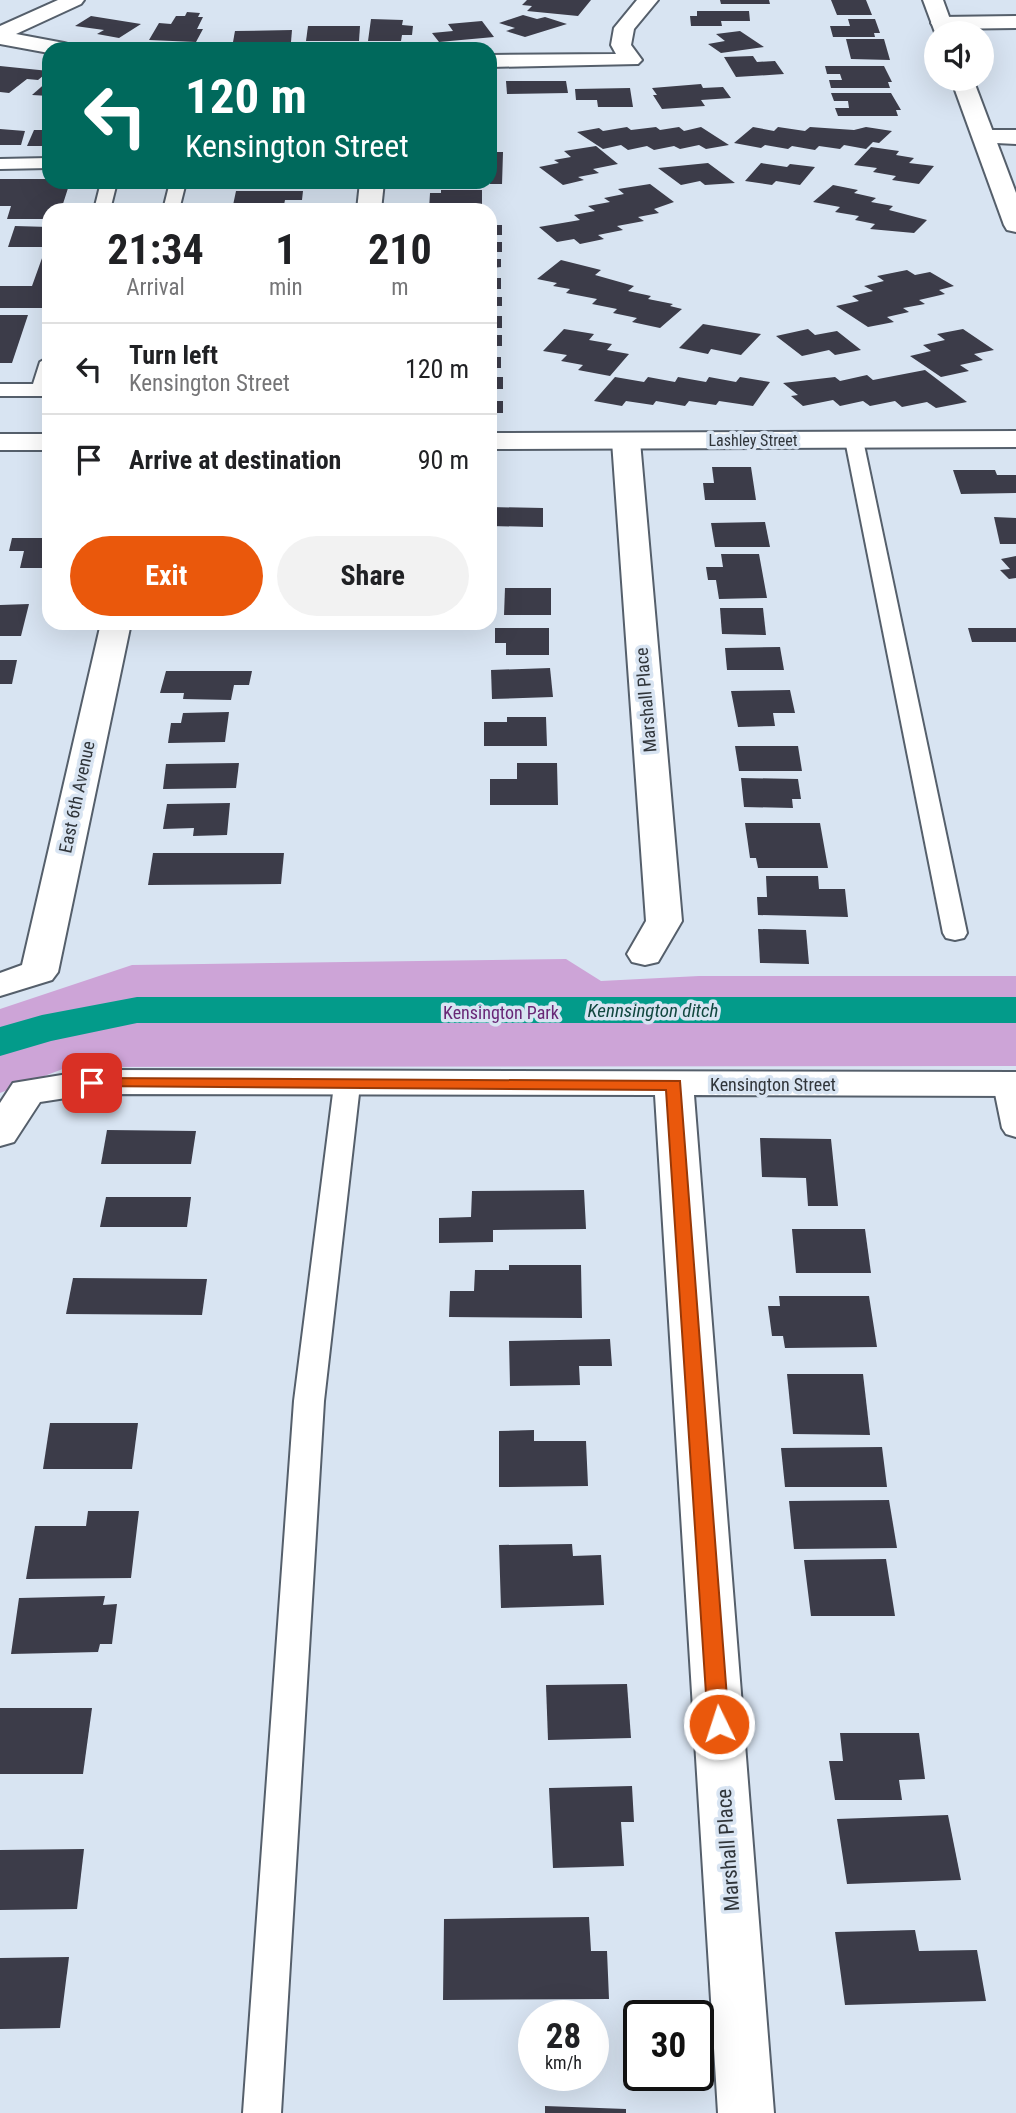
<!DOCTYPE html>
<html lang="en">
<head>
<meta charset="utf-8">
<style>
	body { margin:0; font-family:"Roboto Condensed",sans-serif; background:#f2f2f2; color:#202124; height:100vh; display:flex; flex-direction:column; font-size:26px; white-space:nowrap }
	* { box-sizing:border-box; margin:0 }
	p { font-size:23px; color:#757577 }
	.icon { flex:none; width:38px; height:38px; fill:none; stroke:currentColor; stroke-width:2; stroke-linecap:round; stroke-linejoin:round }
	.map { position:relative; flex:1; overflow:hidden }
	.panel { position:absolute; left:42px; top:203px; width:455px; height:427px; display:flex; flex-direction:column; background:#fff; border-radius:21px; box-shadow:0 7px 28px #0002 }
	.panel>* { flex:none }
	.banner { position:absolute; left:42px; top:42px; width:455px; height:147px; border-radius:21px; box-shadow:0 7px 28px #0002; background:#00695c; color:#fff; overflow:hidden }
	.fabs { position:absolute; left:924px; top:21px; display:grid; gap:14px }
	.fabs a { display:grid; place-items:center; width:70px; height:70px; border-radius:50%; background:#fff; box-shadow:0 7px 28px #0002; font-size:35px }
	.speed { position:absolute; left:518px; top:2000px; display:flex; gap:14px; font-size:35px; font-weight:700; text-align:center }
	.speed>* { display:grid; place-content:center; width:91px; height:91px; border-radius:50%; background:#fff; box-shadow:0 7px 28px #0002; line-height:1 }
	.speed small { font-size:18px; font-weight:400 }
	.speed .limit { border:4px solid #111; border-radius:10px; background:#fff; color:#111 }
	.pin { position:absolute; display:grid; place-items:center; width:60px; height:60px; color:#fff; margin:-30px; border-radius:14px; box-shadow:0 4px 10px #0006 }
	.me { position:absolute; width:77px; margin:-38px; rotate:356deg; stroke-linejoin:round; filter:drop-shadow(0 0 5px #0008) }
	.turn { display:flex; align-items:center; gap:24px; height:147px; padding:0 28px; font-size:32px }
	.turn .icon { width:91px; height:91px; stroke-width:2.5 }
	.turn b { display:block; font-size:49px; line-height:60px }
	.eta { display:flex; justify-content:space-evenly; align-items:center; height:119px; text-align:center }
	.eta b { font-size:42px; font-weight:700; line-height:49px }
	.primary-button { display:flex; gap:14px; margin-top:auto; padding:14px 28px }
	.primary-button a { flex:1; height:80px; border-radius:42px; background:#ea580c; color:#fff; font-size:28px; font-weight:700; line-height:80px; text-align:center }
	.primary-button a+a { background:#f2f2f2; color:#202124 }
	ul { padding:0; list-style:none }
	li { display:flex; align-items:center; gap:21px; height:91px; padding:0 28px; border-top:2px solid #e0e0e0 }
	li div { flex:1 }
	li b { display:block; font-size:26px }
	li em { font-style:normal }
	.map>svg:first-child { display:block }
	.green { fill:#cda4d7 }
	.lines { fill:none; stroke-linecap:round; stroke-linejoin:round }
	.canal { fill:#039b8a; fill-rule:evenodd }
	.building { fill:#3c3c49 }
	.lane-casing { stroke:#555f6b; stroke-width:4 }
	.street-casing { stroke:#555f6b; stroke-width:4 }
	.secondary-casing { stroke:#555f6b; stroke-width:4 }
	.lane { fill:#fff; fill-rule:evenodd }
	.street { fill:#fff; fill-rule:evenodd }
	.secondary { fill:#fff; fill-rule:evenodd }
	.route { fill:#ea580c; stroke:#983908; stroke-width:2 }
	.labels { text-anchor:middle; stroke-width:7; stroke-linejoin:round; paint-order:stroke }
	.far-street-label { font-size:16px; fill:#30353a; stroke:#d8e4f2 }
	.street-label { font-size:18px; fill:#30353a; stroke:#d8e4f2 }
	.park-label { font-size:18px; fill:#682776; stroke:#d8e4f2 }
	.water-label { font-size:19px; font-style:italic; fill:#11473f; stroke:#d8e4f2 }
	.near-street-label { font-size:21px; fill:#30353a; stroke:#d8e4f2 }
</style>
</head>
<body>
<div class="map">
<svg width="1016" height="2113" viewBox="0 0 1016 2113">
	<rect width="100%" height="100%" fill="#d8e4f2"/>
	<path class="green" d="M566 959 601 981 699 976H1016V1066L68 1067 0 1093V1009L132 965Z"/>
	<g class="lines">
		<path class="canal" d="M137 997H1016V1023H137L51 1041 0 1056V1027L42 1015Z"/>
	</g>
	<g class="building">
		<path d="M527 0H591L578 16 527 11 532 6 522 5Z"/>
		<path d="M720 0H769L770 4H721Z"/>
		<path d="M831 0H866L872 15H837Z"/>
		<path d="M697 11H749L750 21H721L722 26H691L690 16H697Z"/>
		<path d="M187 12 200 13 198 17H203L197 29H203L196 42 149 40 159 23 171 24 176 16H185Z"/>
		<path d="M523 15 537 19 545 17 567 24 525 37 506 31 515 28 499 23Z"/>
		<path d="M91 16 141 24 119 38 97 34 104 30 75 26Z"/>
		<path d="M371 19 403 20 402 25 413 26 412 35H402L401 41H368Z"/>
		<path d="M848 19H875L880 33H874L875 37H833L830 26H850Z"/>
		<path d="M482 21 494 37 439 42 432 33 453 31 448 24Z"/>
		<path d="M308 26H360L359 41H306Z"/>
		<path d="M292 30 291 42H233L235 31Z"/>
		<path d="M740 31 764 47 721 53 708 44 725 41 716 34Z"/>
		<path d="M846 39H884L890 60 851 59Z"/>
		<path d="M753 56 757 62 775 61 784 74 736 77 724 57Z"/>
		<path d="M0 66 49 71 38 80 27 79 9 93 0 92Z"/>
		<path d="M825 66H884L892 82H888L890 88H831L829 80H842L840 74H827Z"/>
		<path d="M49 80V96L32 95Z"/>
		<path d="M506 81H566L568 93 507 94Z"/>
		<path d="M701 84 703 88 723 87 731 98 701 100 705 106 662 109 653 95H657L652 88Z"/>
		<path d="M630 88 633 107H598L597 100H576L575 89Z"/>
		<path d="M831 93H891L901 110H896L898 116H838L835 108H849L848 101H834Z"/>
		<path d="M627 127 631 130 656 127 660 130 679 127 684 131 701 127 729 145 706 149 699 145 680 149 674 146 654 150 647 146 628 150 621 145 603 149 577 132 599 128 603 131Z"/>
		<path d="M753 127 774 131 778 127 805 131 810 127 854 130 866 127 892 131 879 143 873 142 866 149 844 145 840 149 819 146 815 150 792 146 788 149 765 145 761 148 734 143Z"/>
		<path d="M0 129 25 131 21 145H0Z"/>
		<path d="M34 130H49V146H27Z"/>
		<path d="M596 146 618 164 593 169 599 173 578 177 584 180 563 185 539 167 559 163 554 160 571 157 564 151Z"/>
		<path d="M871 147 899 151 896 155 914 158 909 163 934 166 919 184 892 180 896 176 873 172 877 168 854 165Z"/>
		<path d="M490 152H503L502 184H490Z"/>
		<path d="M708 163 735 183 705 185 700 181 681 185 658 168Z"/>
		<path d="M761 163 787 167 790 164 815 167 800 185 776 181 772 185 745 181Z"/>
		<path d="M0 179H49V182H70L61 210H49V219H7L11 206H0Z"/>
		<path d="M650 184 674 202 654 209 659 213 638 217 644 221 617 226 623 230 598 235 604 239 580 244 574 239 557 242 539 227 580 220 574 215 595 211 588 206 610 202 604 198 624 194 618 189Z"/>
		<path d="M833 185 858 190 854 193 876 198 871 202 893 206 889 210 927 220 914 233 870 229 875 224 855 220 859 216 835 212 840 207 813 202Z"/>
		<path d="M441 190H482V210H429L430 193H441Z"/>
		<path d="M236 191H303L302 200H285L283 210H232Z"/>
		<path d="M490 225H502V235H494V242H502V252H490Z"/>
		<path d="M15 226 49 227V308H0V286H32L46 247H8Z"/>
		<path d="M490 259H501V267L493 268 494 278H501V289H490Z"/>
		<path d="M561 260 601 270 595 275 634 286 628 291 651 296 648 299 673 304 670 306 682 309 660 328 632 322 637 318 613 313 617 309 592 304 597 299 566 293 570 289 553 286 557 283 537 279Z"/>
		<path d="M907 270 915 275 930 272 954 286 939 290 945 294 919 300 925 304 903 308 909 312 887 317 894 322 868 327 836 306 859 301 852 296 873 291 864 286 884 281 877 276Z"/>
		<path d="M490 297H502V306H494L493 316H502V328H490Z"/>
		<path d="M0 315H28L12 363H0Z"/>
		<path d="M703 324 761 334 741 355 711 349 708 354 679 348Z"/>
		<path d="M564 329 594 334 589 340 612 344 607 350 629 354 610 376 578 370 583 365 561 361 567 355 543 351Z"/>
		<path d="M808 329 815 335 837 331 861 350 835 355 829 350 802 356 776 336Z"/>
		<path d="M963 329 994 350 974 354 983 360 960 365 969 371 941 377 910 356 931 351 923 345 945 340 937 334Z"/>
		<path d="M490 335H502V346H493V357H501V368H490Z"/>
		<path d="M925 370 967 402 936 408 927 402 902 407 895 401 870 406 863 401 840 406 833 400 803 406 791 396 798 395 783 383 835 377 840 381 867 375 873 380Z"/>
		<rect x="490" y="377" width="13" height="12"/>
		<path d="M615 377 644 382 648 377 675 382 678 377 706 382 709 377 736 382 740 377 770 382 753 406 719 401 716 405 689 401 685 406 656 401 653 405 626 401 622 406 594 401Z"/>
		<path d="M490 392 493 401H503V413H490Z"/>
		<path d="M712 467H751L756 500H705L703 483H714Z"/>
		<path d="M953 470H995L997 475H1016V493L961 494Z"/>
		<path d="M490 507 543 508V527L490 526Z"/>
		<path d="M994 517 1016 518V544H1000Z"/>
		<path d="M765 522 770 547H715L711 523Z"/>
		<path d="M12 538H49V568H20L24 551H9Z"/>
		<path d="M721 554H759L767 598 719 599 716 580H708L706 567H723Z"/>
		<path d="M1016 556V578L1009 579 1000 570 1010 569 1001 559Z"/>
		<path d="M505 588H551V615H504Z"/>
		<path d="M29 604 21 636H0V605Z"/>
		<path d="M720 608H763L766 635 722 634Z"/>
		<path d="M495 628H549V655H506V643H495Z"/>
		<path d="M968 628H1016V642H972Z"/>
		<path d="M780 647 784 670H727L725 648Z"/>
		<path d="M0 660H17L12 684H0Z"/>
		<path d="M550 668 553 697 492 699 491 670Z"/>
		<path d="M166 671H252L249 685H234L231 700 183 699 184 693H160Z"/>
		<path d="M790 690 795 713H773L775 726 738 727 731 691Z"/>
		<path d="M229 712 225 742 168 743 171 723H181L183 713Z"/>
		<path d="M507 717H546L547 746H484V722H507Z"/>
		<path d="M735 746H798L802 771H739Z"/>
		<path d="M239 763 236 788 163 789 166 764Z"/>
		<path d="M517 763H557L558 805H490V779H517Z"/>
		<path d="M741 778 798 779 801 799H792L793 808 744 807Z"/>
		<path d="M230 803 227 835 193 836 194 828 163 829 167 804Z"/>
		<path d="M745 823H820L828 868H758L756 858H750Z"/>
		<path d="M153 853H284L281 884 148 885Z"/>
		<path d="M766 876H818L819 889H845L848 917 758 915 757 897H767Z"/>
		<path d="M758 929 806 930 809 964 760 963Z"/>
		<path d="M107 1130 196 1131 191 1164H101Z"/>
		<path d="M760 1138 831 1139 838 1206H808L806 1178 762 1177Z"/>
		<path d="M584 1190 586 1229 493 1230V1242L439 1243V1218L471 1217 472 1191Z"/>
		<path d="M106 1197H191L187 1227H100Z"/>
		<path d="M792 1229H865L871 1273H796Z"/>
		<path d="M509 1265H581L582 1318 449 1317 450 1291H474L475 1270H509Z"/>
		<path d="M73 1278 207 1279 202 1315 66 1314Z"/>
		<path d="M779 1296H869L877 1347 785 1348 783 1336H772L768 1306H780Z"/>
		<path d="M610 1339 612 1366H579L580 1385 510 1386 509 1341Z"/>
		<path d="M787 1374H863L870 1435 793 1434Z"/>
		<path d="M50 1423H138L132 1469H43Z"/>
		<path d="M534 1430V1441H586L588 1486 499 1487V1431Z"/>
		<path d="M882 1447 887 1487H785L781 1448Z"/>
		<path d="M889 1500 897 1548 794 1549 789 1501Z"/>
		<path d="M88 1511H139L131 1578 26 1579 35 1526H86Z"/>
		<path d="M572 1544 573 1556 601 1555 604 1605 501 1608 499 1545Z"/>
		<path d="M886 1559 895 1616H811L804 1560Z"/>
		<path d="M105 1596 103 1605 117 1604 112 1644H100L98 1652 11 1654 19 1598Z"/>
		<path d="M627 1684 631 1738 548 1740 546 1685Z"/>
		<path d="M0 1708H92L83 1774H0Z"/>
		<path d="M840 1733H919L925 1779 899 1780 902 1800H835L829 1761H843Z"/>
		<path d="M632 1786 634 1822H621L624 1866 553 1868 549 1788Z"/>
		<path d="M948 1815 961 1880 847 1884 837 1819Z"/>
		<path d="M84 1849 77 1909 0 1910V1850Z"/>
		<path d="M589 1917 591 1951H607L609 1999 443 2000 444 1919Z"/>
		<path d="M915 1930 919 1951 977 1950 986 2001 845 2005 835 1932Z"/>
		<path d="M69 1957 60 2028 0 2029V1958Z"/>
		<path d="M545 2106 626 2109V2113H545Z"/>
	</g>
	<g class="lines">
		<g class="lane-casing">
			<g id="lane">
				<path d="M49 158V168L0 169V159Z"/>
				<path d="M101 182H117L110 210H94Z"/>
				<path d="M170 182H186L179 210H163Z"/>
				<path d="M49 357V396H0V384H33L40 362Z"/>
				<path d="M854 434 863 440 967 933 964 938 955 940 946 938 943 933 845 440Z"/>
				<path d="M1006 1076 1016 1079V1137L1006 1134 1002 1128 993 1084 997 1078Z"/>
				<path d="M347 1077 356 1079 360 1085 324 1401 281 2113H243L294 1401 334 1085 338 1079Z"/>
			</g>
		</g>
		<g class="street-casing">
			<g id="street">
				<path d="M58 0H84L81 4 16 34 64 43 71 45 75 49H49V53L0 44V26Z"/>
				<path d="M637 0H658L634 29 631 45 642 60 638 64 490 67V55L616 54 611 45 614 28Z"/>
				<path d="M1016 16V28L941 29 934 27 931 23 934 19 941 17Z"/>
				<path d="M984 130H1016V144L976 142 973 137 976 132Z"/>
				<path d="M360 182H384L381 210H357Z"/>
				<path d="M626 433 636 435 640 441 682 921 658 962 645 965 632 962 627 954 646 921 612 441 616 435Z"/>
				<path d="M101 623H131L58 972 52 980 0 996V973L22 965Z"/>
				<path d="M92 1070 1016 1072V1096L694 1095 774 2113H718L655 1095 92 1094 40 1102 14 1142 0 1146V1103L13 1083Z"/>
			</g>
		</g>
		<g class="secondary-casing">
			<g id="secondary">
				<path d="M923 0H943L955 33 936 35Z"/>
				<path d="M951 79H973L1016 193V232L1007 230 1004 225Z"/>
				<path d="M1016 431V447L490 449V433Z"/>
				<rect x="0" y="434" width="49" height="16"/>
			</g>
		</g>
		<use href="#lane" class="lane"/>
		<use href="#street" class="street"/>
		<use href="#secondary" class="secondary"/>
	</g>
	<path class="route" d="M92 1078 680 1081 729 1724 726 1730 719 1732 711 1730 708 1724 666 1090 86 1086 83 1083 86 1079Z"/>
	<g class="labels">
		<g class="far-street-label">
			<text x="753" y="446">Lashley Street</text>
		</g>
		<g class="street-label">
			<text transform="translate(646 700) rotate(-95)" y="6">Marshall Place</text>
			<text transform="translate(77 797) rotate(-78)" y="6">East 6th Avenue</text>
			<text x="773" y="1091">Kensington Street</text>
		</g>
		<g class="park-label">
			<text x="501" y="1019">Kensington Park</text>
		</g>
		<g class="water-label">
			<text x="653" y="1017">Kennsington ditch</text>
		</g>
		<g class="near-street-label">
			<text transform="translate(728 1850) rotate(-94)" y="7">Marshall Place</text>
		</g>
	</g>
</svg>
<div class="fabs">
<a><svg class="icon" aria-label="sound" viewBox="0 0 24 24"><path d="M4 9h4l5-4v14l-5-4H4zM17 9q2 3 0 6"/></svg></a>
</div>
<div class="speed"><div>28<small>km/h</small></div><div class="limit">30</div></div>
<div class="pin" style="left:92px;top:1083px;background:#d93025"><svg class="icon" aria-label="arrive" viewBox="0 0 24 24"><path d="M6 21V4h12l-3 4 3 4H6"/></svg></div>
<svg class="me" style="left:719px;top:1724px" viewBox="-20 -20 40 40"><circle r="17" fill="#ea580c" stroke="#fff" stroke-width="3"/><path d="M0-11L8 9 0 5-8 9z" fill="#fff"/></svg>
<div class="banner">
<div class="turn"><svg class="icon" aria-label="left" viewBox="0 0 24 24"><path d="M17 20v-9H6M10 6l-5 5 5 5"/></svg><div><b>120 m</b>Kensington Street</div></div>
</div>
<section class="panel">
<div class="eta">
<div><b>21:34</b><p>Arrival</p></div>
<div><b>1</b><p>min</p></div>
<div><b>210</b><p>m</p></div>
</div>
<ul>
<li><svg class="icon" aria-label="left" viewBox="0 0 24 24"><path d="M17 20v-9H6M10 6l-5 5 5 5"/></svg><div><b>Turn left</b><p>Kensington Street</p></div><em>120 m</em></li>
<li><svg class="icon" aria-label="arrive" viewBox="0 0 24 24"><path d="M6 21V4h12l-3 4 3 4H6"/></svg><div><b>Arrive at destination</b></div><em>90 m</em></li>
</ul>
<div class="primary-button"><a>Exit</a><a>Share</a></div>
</section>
</div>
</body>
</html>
